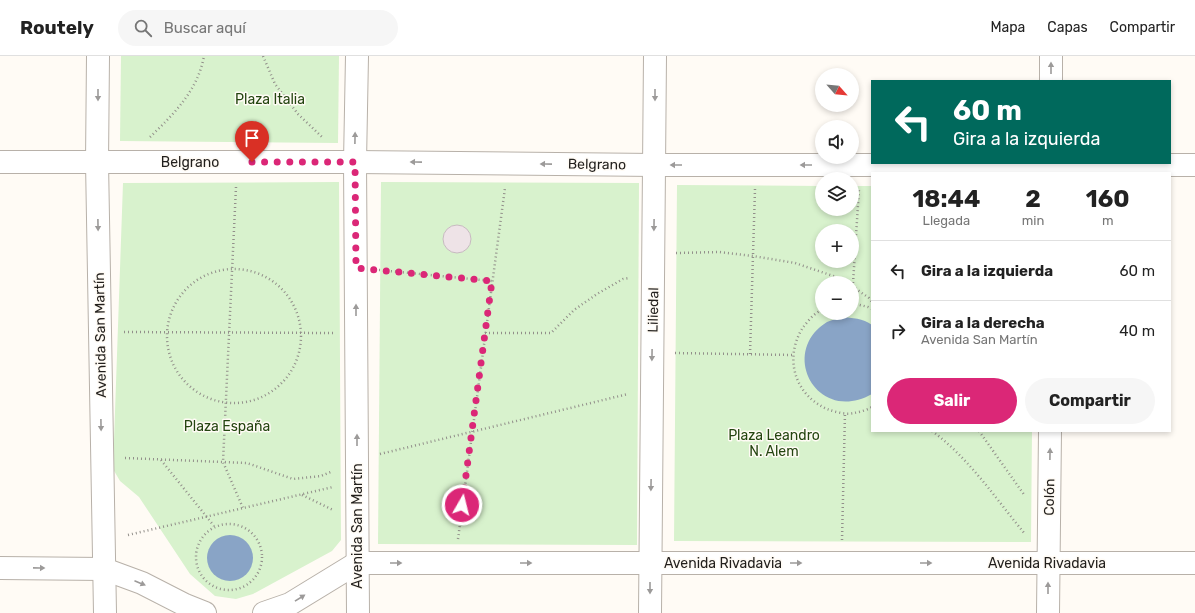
<!DOCTYPE html>
<html lang="es">
<head>
<meta charset="utf-8">
<style>
	body { margin:0; font-family:Rubik,sans-serif; background:#f6f6f6; color:#222; height:100vh; display:flex; flex-direction:column; font-size:15px; white-space:nowrap }
	* { box-sizing:border-box; margin:0 }
	p { font-size:13px; color:#767676 }
	.icon { flex:none; width:22px; height:22px; fill:none; stroke:currentColor; stroke-width:2; stroke-linecap:round; stroke-linejoin:round }
	.map { position:relative; flex:1; overflow:hidden }
	.panel { position:absolute; left:871px; top:116px; width:300px; height:260px; display:flex; flex-direction:column; background:#fff; border-radius:0px; box-shadow:0 2px 6px #0003 }
	.panel>* { flex:none }
	.guide { position:absolute; left:871px; top:24px; width:300px; height:84px; border-radius:0px; box-shadow:0 2px 6px #0003; background:#00695c; color:#fff; overflow:hidden }
	.needle { width:26px; rotate:117deg }
	.tools { position:absolute; left:815px; top:12px; display:grid; gap:8px }
	.tools a { display:grid; place-items:center; width:44px; height:44px; border-radius:50%; background:#fff; box-shadow:0 2px 6px #0003; font-size:20px }
	.pin { position:absolute; display:grid; place-items:center; width:34px; height:34px; color:#fff; margin:-41px -17px; border-radius:50% 50% 50% 0; rotate:-45deg; box-shadow:0 0 4px #0007 }
	.pin .icon { rotate:45deg }
	.me { position:absolute; width:44px; margin:-22px; rotate:8deg; stroke-linejoin:round; filter:drop-shadow(0 0 3px #0008) }
	.turn { display:flex; align-items:center; gap:14px; height:84px; padding:0 16px; font-size:18px }
	.turn .icon { width:52px; height:52px; stroke-width:2.5 }
	.turn b { display:block; font-size:28px; line-height:34px }
	.eta { display:flex; justify-content:space-evenly; align-items:center; height:68px; text-align:center }
	.eta b { font-size:24px; font-weight:700; line-height:28px }
	.primary-button { display:flex; gap:8px; margin-top:auto; padding:8px 16px }
	.primary-button a { flex:1; height:46px; border-radius:24px; background:#db2777; color:#fff; font-size:16px; font-weight:700; line-height:46px; text-align:center }
	.primary-button a+a { background:#f6f6f6; color:#222 }
	ul { padding:0; list-style:none }
	li { display:flex; align-items:center; gap:12px; height:60px; padding:0 16px; border-top:1px solid #e0e0e0 }
	li div { flex:1 }
	li b { display:block; font-size:15px }
	li em { font-style:normal }
	header { display:flex; align-items:center; gap:24px; box-sizing:border-box; height:56px; padding:0 20px; background:#fff; border-bottom:1px solid #e0e0e0 }
	header strong { font-size:19px }
	nav { display:flex; gap:22px; margin-inline-start:auto; font-size:14px }
	.search { width:280px; height:36px; background:#f6f6f6; display:flex; align-items:center; gap:10px; box-sizing:border-box; padding:0 14px; border-radius:22px; color:#767676; font-size:15px }
	.map>svg:first-child { display:block }
	.green { fill:#d8f2cd; fill-rule:evenodd }
	.water { fill:#89a4c6 }
	.building { fill:#eee3e7; stroke:#c7bbc0 }
	.lines { fill:none; stroke-linecap:round; stroke-linejoin:round }
	.minor-casing { stroke:#b8b1a9; stroke-width:24 }
	.major-casing { stroke:#b8b1a9; stroke-width:24 }
	.path { stroke:#928f8a; stroke-width:2.5; stroke-dasharray:1 3; stroke-linecap:butt }
	.minor { stroke:#fff; stroke-width:22 }
	.major { stroke:#fff; stroke-width:22 }
	.oneway { fill:#9c9a99 }
	.route { stroke:#db2777; stroke-width:7; stroke-dasharray:0 12.6 }
	.labels { text-anchor:middle; stroke-width:3; stroke-linejoin:round; paint-order:stroke }
	.park-label { font-size:14px; fill:#244510; stroke:#fffbf5 }
	.street-label { font-size:14px; fill:#221f1c; stroke:#fffbf5 }
</style>
</head>
<body>
<header>
<strong>Routely</strong>
<div class="search"><svg class="icon" aria-label="search" viewBox="0 0 24 24"><circle cx="10" cy="10" r="6"/><path d="M15 15l6 6"/></svg>Buscar aquí</div>
<nav><a>Mapa</a><a>Capas</a><a>Compartir</a></nav>
</header>
<div class="map">
<svg width="1195" height="557" viewBox="0 0 1195 557">
	<rect width="100%" height="100%" fill="#fffbf5"/>
	<g class="green">
		<path d="M121 0H339L338 87 120 85Z"/>
		<path d="M339 126 341 484 332 495 253 538 236 543 215 540 190 518 139 441 120 425 113 413 123 127Z"/>
		<path d="M381 126 639 127 637 489 378 488Z"/>
		<path d="M677 129 822 130V153H852V130H872V375H1032L1031 486 674 485ZM822 175H852V205H822ZM822 227H852V257H822Z"/>
	</g>
	<g class="water">
		<path d="M842 261C852 262 863 262 872 269V338C817 369 778 296 827 266 831 264 837 263 842 261Z"/>
		<circle cx="230" cy="502" r="23"/>
	</g>
	<circle class="building" cx="457" cy="183" r="14"/>
	<g class="lines">
		<g class="minor-casing">
			<g id="minor">
				<path d="M1051 0V25"/>
				<path d="M650 557 655 0"/>
				<path d="M1048 557 1050 375"/>
			</g>
		</g>
		<g class="major-casing">
			<g id="major">
				<path d="M98 0 97 106 105 557"/>
				<path d="M357 0 355 106 358 557"/>
				<path d="M0 106H355L655 109H1195"/>
				<path d="M0 512 104 513 142 527 185 549 205 557"/>
				<path d="M264 557 290 548 357 507H1195"/>
			</g>
		</g>
		<g class="path">
			<path d="M263 0 275 28 298 58 322 81"/>
			<path d="M150 81C174 58 198 34 204 0"/>
			<path d="M236 131 223 406 243 452"/>
			<path d="M676 197 719 196 753 200 795 207 842 223 848 227"/>
			<circle cx="234" cy="280" r="67"/>
			<path d="M379 214 492 225"/>
			<path d="M852 230 869 242 872 246"/>
			<path d="M852 243 859 133"/>
			<path d="M852 247 868 251 872 253"/>
			<path d="M822 254C814 257 807 266 802 273 784 303 795 339 827 353 835 356 846 359 854 357 860 356 867 354 872 351"/>
			<path d="M124 276 333 277"/>
			<path d="M485 277H551L574 254 597 238 623 223 629 222"/>
			<path d="M675 297 793 299"/>
			<path d="M750 298 755 133"/>
			<path d="M932 375C969 402 996 443 1025 478"/>
			<path d="M979 375 1025 440"/>
			<path d="M380 398 628 338"/>
			<path d="M125 402 247 407 293 423 321 420 333 415"/>
			<path d="M161 404 214 470"/>
			<path d="M302 439 333 454"/>
			<circle cx="229" cy="501" r="33"/>
			<path d="M128 479 333 431"/>
			<path d="M458 483 505 132"/>
			<path d="M842 484 845 357"/>
		</g>
		<use href="#minor" class="minor"/>
		<use href="#major" class="major"/>
	</g>
	<defs><path id="oneway-solid" d="M-6-.8H1V-3.2L6.5 0L1 3.2V.8H-6Z"/></defs>
	<g class="oneway">
		<use href="#oneway-solid" transform="translate(1051 12) rotate(-90)"/>
		<use href="#oneway-solid" transform="translate(98 39) rotate(90)"/>
		<use href="#oneway-solid" transform="translate(655 39) rotate(90)"/>
		<use href="#oneway-solid" transform="translate(355 82) rotate(-89)"/>
		<use href="#oneway-solid" transform="translate(416 106) rotate(-179)"/>
		<use href="#oneway-solid" transform="translate(546 108) rotate(-179)"/>
		<use href="#oneway-solid" transform="translate(676 109) rotate(180)"/>
		<use href="#oneway-solid" transform="translate(806 109) rotate(-180)"/>
		<use href="#oneway-solid" transform="translate(98 169) rotate(89)"/>
		<use href="#oneway-solid" transform="translate(654 169) rotate(91)"/>
		<use href="#oneway-solid" transform="translate(356 254) rotate(-90)"/>
		<use href="#oneway-solid" transform="translate(652 299) rotate(91)"/>
		<use href="#oneway-solid" transform="translate(101 369) rotate(89)"/>
		<use href="#oneway-solid" transform="translate(357 384) rotate(-90)"/>
		<use href="#oneway-solid" transform="translate(1050 398) rotate(-89)"/>
		<use href="#oneway-solid" transform="translate(651 429) rotate(91)"/>
		<use href="#oneway-solid" transform="translate(396 507)"/>
		<use href="#oneway-solid" transform="translate(526 507)"/>
		<use href="#oneway-solid" transform="translate(796 507)"/>
		<use href="#oneway-solid" transform="translate(926 507)"/>
		<use href="#oneway-solid" transform="translate(39 512) rotate(1)"/>
		<use href="#oneway-solid" transform="translate(140 527) rotate(23)"/>
		<use href="#oneway-solid" transform="translate(650 532) rotate(90)"/>
		<use href="#oneway-solid" transform="translate(1048 532) rotate(-90)"/>
		<use href="#oneway-solid" transform="translate(300 542) rotate(-32)"/>
	</g>
	<g class="lines">
		<path class="route" d="M252 106H355L356 212 492 225 462 449"/>
	</g>
	<g class="labels">
		<g class="park-label">
			<text x="270" y="48">Plaza Italia</text>
			<text x="227" y="375">Plaza España</text>
			<text x="774" y="384">Plaza Leandro<tspan x="774" dy="16">N. Alem</tspan></text>
		</g>
		<g class="street-label">
			<text x="190" y="111">Belgrano</text>
			<text transform="translate(597 108) rotate(1)" y="5">Belgrano</text>
			<text transform="translate(653 254) rotate(-89)" y="5">Liliedal</text>
			<text transform="translate(100 279) rotate(-91)" y="5">Avenida San Martín</text>
			<text transform="translate(1049 441) rotate(-89)" y="5">Colón</text>
			<text transform="translate(357 470) rotate(-90)" y="5">Avenida San Martín</text>
			<text x="723" y="512">Avenida Rivadavia</text>
			<text x="1047" y="512">Avenida Rivadavia</text>
		</g>
	</g>
</svg>
<div class="tools">
<a><svg class="needle" viewBox="-14 -14 28 28"><path d="M0-13l5 13h-10z" fill="#e53935"/><path d="M0 13l5-13h-10z" fill="#767676"/></svg></a>
<a><svg class="icon" aria-label="sound" viewBox="0 0 24 24"><path d="M4 9h4l5-4v14l-5-4H4zM17 9q2 3 0 6"/></svg></a>
<a><svg class="icon" aria-label="layers" viewBox="0 0 24 24"><path d="M12 4l9 5-9 5-9-5zM3 14l9 5 9-5"/></svg></a>
<a>+</a>
<a>−</a>
</div>
<div class="pin" style="left:252px;top:106px;background:#d93025"><svg class="icon" aria-label="arrive" viewBox="0 0 24 24"><path d="M6 21V4h12l-3 4 3 4H6"/></svg></div>
<svg class="me" style="left:462px;top:449px" viewBox="-20 -20 40 40"><circle r="17" fill="#db2777" stroke="#fff" stroke-width="3"/><path d="M0-11L8 9 0 5-8 9z" fill="#fff"/></svg>
<div class="guide">
<div class="turn"><svg class="icon" aria-label="left" viewBox="0 0 24 24"><path d="M17 20v-9H6M10 6l-5 5 5 5"/></svg><div><b>60 m</b>Gira a la izquierda</div></div>
</div>
<section class="panel">
<div class="eta">
<div><b>18:44</b><p>Llegada</p></div>
<div><b>2</b><p>min</p></div>
<div><b>160</b><p>m</p></div>
</div>
<ul>
<li><svg class="icon" aria-label="left" viewBox="0 0 24 24"><path d="M17 20v-9H6M10 6l-5 5 5 5"/></svg><div><b>Gira a la izquierda</b></div><em>60 m</em></li>
<li><svg class="icon" aria-label="right" viewBox="0 0 24 24"><path d="M7 20v-9h11M14 6l5 5-5 5"/></svg><div><b>Gira a la derecha</b><p>Avenida San Martín</p></div><em>40 m</em></li>
</ul>
<div class="primary-button"><a>Salir</a><a>Compartir</a></div>
</section>
</div>
</body>
</html>
